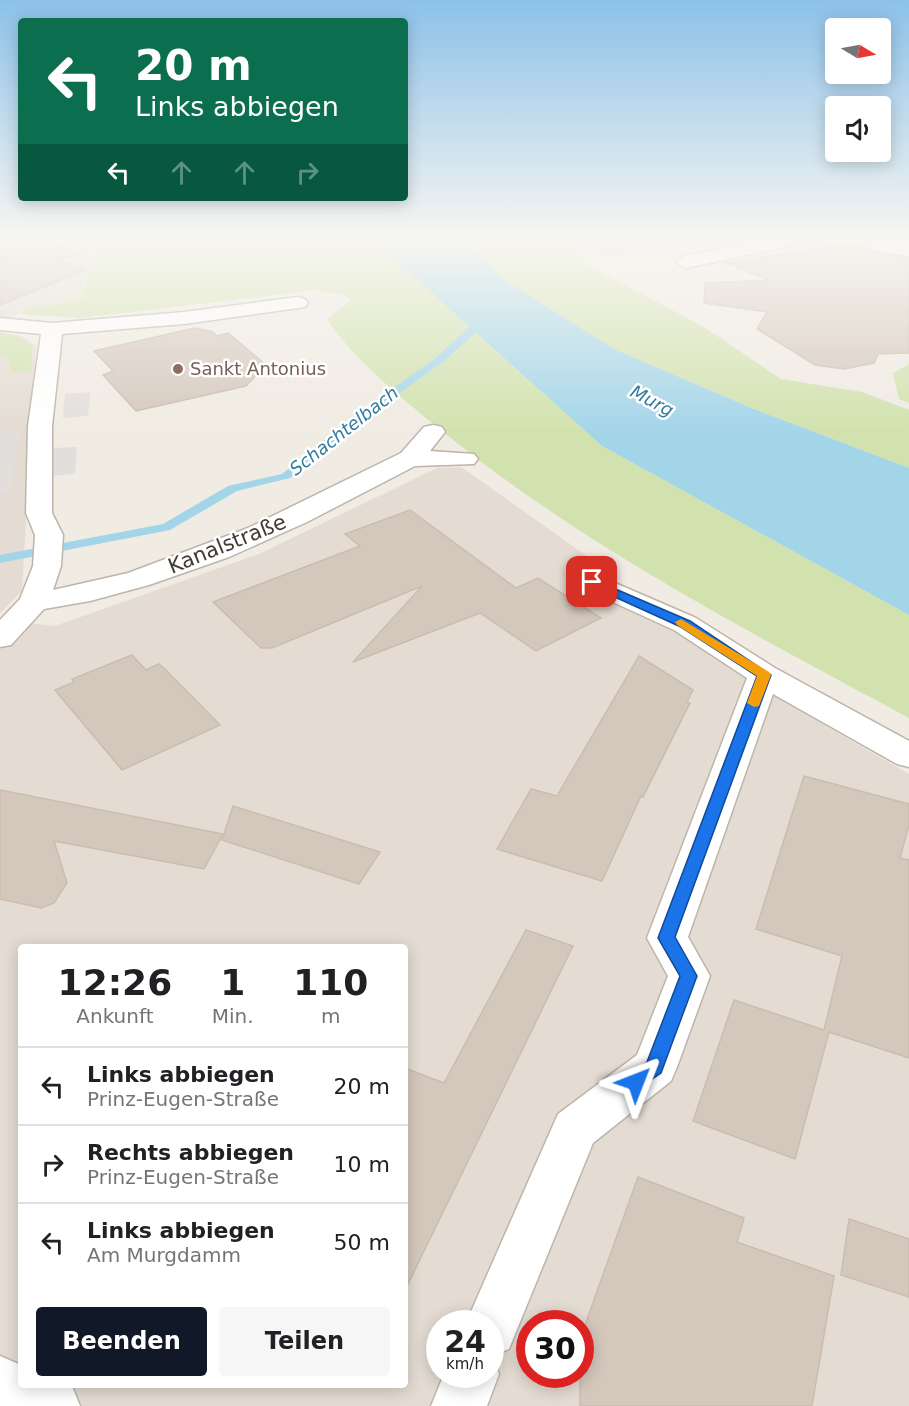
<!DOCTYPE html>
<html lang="de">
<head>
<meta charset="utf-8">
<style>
	body { margin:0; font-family:"DejaVu Sans",sans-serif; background:#f6f6f6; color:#202124; height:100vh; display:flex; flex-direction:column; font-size:22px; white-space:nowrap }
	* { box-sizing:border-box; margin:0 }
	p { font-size:20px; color:#757577 }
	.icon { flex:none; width:33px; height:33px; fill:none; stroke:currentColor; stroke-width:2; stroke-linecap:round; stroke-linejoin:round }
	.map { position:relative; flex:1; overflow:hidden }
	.drawer { position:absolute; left:18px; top:944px; width:390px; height:444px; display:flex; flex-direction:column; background:#fff; border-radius:6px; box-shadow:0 3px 15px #0003 }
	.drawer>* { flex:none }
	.guide { position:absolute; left:18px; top:18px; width:390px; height:183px; border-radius:6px; box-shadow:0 3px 15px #0003; background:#0b6e4f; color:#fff; overflow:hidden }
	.needle { width:39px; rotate:100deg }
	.tools { position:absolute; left:825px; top:18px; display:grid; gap:12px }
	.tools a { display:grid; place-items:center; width:66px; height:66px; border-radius:6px; background:#fff; box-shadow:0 3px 15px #0003; font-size:30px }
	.speed { position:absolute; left:426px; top:1310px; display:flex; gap:12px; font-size:30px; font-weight:700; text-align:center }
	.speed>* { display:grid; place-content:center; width:78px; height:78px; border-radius:50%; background:#fff; box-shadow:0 3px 15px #0003; line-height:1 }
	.speed small { font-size:15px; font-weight:400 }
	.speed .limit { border:9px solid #d22; background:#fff; color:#111 }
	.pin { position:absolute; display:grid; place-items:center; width:51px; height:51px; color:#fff; margin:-26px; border-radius:12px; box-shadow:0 3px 9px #0006 }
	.me { position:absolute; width:66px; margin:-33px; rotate:45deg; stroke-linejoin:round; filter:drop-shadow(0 0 4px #0008) }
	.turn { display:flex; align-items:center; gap:21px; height:126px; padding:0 18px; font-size:27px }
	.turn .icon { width:78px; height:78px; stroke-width:2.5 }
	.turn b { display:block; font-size:42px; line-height:51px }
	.lanes { display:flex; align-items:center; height:57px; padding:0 18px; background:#0003; justify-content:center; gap:30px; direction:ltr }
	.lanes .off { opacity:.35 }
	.eta { display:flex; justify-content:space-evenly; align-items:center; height:102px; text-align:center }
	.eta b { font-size:36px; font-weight:800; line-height:42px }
	.button { display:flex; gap:12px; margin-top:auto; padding:12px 18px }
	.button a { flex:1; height:69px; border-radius:6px; background:#111827; color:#fff; font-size:24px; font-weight:800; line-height:69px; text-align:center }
	.button a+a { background:#f6f6f6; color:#202124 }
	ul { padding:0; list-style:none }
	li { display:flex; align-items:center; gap:18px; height:78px; padding:0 18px; border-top:2px solid #e0e0e0 }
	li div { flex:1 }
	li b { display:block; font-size:22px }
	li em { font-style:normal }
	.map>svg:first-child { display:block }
	.residential { fill:#e4dcd2; fill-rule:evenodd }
	.green { fill:#d1e2ae }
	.parking { fill:#e1dedb }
	.water { fill:#a3d5e9 }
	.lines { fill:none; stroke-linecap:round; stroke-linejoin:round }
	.stream { fill:#a3d5e9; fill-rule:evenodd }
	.building { fill:#d4c8bd; stroke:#cbbcae; stroke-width:1.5 }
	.minor-casing { stroke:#beb4aa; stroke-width:3 }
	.minor { fill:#fff; fill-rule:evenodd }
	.route { fill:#1a73e8; stroke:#114b97; stroke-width:1.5 }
	.slow { fill:#f59e0b }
	.education-dot { fill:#8d6e63; stroke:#fff; stroke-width:2 }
	.labels { text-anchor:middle; stroke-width:5; stroke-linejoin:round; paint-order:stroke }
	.far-education-label { font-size:18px; fill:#785e54; stroke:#fff; text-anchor:start }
	.far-water-label { font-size:18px; font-style:italic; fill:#347c9d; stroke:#fff }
	.street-label { font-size:21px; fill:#413b34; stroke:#fff }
</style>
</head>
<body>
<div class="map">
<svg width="909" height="1406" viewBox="0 0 909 1406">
	<rect width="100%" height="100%" fill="#f0ebe3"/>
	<g class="residential">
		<path d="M0 236H67L96 245 79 300 26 308 0 328Z"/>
		<path d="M584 236H768L604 258Z"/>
		<path d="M0 332 22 336 36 346 22 591 0 613Z"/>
		<path d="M461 467 587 556 564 568 676 628 833 730 909 774V1406H0V620L55 626 259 554 437 468ZM21 946H405V1384H21ZM440 1323H490V1374H440ZM530 1323H580V1374H530Z"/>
	</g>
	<g class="green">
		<path d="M68 236H376L393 258 602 446 909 615V718C746 630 579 544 436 426 396 393 356 362 327 319L350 301 345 295 316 290 81 318 20 314 27 308 80 300 97 245Z"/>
		<path d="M462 236H564L591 267 704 327 781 379 862 392 909 410V468L749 407 614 349 505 280Z"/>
		<path d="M0 333 20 337 32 347 31 370 12 373 9 358 0 354Z"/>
		<path d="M909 364V403L899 399 893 373Z"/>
	</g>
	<g class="parking">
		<path d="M90 392 88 416 63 418 65 394Z"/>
		<path d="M19 431 10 493 0 494V432Z"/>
		<path d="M77 447 75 474 48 476 53 448Z"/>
	</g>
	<path class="water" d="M376 236H462L505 280 614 349 749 407 909 468V615L602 446 393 258Z"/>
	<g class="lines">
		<path class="stream" d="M482 314 490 316 475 333 444 361 361 421 290 478 237 491 170 530 0 563V555L163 524 228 486 282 474 353 417 437 357Z"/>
	</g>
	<g class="building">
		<path d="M0 236H25L83 252 58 261 85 270 0 305Z"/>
		<path d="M852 243 881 254 909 258V353L878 354 874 363 844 369 815 365 757 329 767 312 704 303 705 283 769 280 725 263Z"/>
		<path d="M195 328 213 332 217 336 228 333 266 365 246 386 136 411 103 375 113 371 94 351Z"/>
		<path d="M410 510 516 588 538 578 601 618 536 651 480 613 353 662 422 586 272 648H261L213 602 360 546 345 534Z"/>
		<path d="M132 655 146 670 159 664 164 668 220 725 122 770 55 690 74 682 72 679Z"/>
		<path d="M639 656 693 690 687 702 690 703 643 797 641 796 602 881 497 849 531 789 557 796Z"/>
		<path d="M804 776 909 804V825L900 858 909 860V1058L829 1032 795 1159 693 1121 734 1000 824 1030 842 956 756 929Z"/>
		<path d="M0 790 223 834 204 869 54 841 67 883 54 903 41 908 0 899Z"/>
		<path d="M233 806 380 852 359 884 222 840Z"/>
		<path d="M526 930 573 946 405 1290V1068L444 1083Z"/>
		<path d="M638 1177 744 1218 737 1242 834 1276 812 1406H580V1339Z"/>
		<path d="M849 1219 909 1239V1297L841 1275Z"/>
	</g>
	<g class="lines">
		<g class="minor-casing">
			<g id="minor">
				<path d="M786 236H823L814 241 685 268 676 262 685 256Z"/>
				<path d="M848 236H873L890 243 909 244V256L881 252 851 240Z"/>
				<path d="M298 297 305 299 308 303 305 307 184 324 62 334 52 426V513L63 535 61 566 53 590 128 573 248 528 401 453 424 427 433 425 442 427 445 432 430 451 474 454 478 459 474 464 415 466 307 522 229 557 149 585 90 601 44 609 11 645 0 647V620L20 599 33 566 35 535 26 513 28 426 41 334 0 330V318L52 323 184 312Z"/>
				<path d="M592 573 696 618 775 668 909 741V767L897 764 773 694 688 937 710 976 677 1067 671 1081 593 1143 509 1349 492 1356 499 1374 487 1406H431L444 1374H490V1323H466L558 1114 637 1055 668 976 647 938 747 678 674 630 582 588 577 582 582 576Z"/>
				<path d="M0 1356 21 1365V1384H67L72 1386 80 1406H0Z"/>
			</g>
		</g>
		<use href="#minor" class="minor"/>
	</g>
	<linearGradient id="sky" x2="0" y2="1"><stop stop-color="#8cc1e8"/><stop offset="0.55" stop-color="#f8f6f2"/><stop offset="1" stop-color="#f8f6f2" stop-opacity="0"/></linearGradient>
	<rect width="909" height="433" fill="url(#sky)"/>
	<path class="route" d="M592 579 690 621 771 675 675 937 697 976 661 1073 636 1090 629 1088 626 1082 629 1076 647 1062 680 976 658 938 757 676 681 627 588 585 586 582Z"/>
	<path class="slow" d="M681 619 769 672 771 675 759 706 754 707 747 703 757 676 677 625 675 622Z"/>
	<circle class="education-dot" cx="178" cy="369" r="6"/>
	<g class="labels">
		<g class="far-education-label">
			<text x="190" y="375">Sankt Antonius</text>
		</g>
		<g class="far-water-label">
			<text transform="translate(652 401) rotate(28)" y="6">Murg</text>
			<text transform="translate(344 431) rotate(-38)" y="6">Schachtelbach</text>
		</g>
		<g class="street-label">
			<text transform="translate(227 544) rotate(-22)" y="7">Kanalstraße</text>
		</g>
	</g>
</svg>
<div class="tools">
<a><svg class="needle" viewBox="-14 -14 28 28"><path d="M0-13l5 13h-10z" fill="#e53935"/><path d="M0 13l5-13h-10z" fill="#757577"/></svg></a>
<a><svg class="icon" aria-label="sound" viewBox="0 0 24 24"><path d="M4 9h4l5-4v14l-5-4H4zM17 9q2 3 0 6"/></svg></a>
</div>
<div class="speed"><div>24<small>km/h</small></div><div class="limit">30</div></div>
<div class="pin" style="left:592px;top:582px;background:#d93025"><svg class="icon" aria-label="arrive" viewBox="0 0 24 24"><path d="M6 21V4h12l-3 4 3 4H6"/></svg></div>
<svg class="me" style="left:636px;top:1082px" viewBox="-20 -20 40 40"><path d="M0-17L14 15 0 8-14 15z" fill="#1a73e8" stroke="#fff" stroke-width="4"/></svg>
<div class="guide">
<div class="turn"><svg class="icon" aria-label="left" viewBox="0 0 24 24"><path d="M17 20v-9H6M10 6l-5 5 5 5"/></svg><div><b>20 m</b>Links abbiegen</div></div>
<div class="lanes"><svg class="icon" aria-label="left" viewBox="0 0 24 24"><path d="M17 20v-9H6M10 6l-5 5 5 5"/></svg><svg class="icon off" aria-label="ahead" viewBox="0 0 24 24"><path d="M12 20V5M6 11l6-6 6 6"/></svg><svg class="icon off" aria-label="ahead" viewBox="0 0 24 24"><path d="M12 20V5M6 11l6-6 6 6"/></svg><svg class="icon off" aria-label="right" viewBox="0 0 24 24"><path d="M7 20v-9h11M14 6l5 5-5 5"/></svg></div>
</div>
<section class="drawer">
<div class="eta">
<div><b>12:26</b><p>Ankunft</p></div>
<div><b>1</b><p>Min.</p></div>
<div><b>110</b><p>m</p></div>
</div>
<ul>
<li><svg class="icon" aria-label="left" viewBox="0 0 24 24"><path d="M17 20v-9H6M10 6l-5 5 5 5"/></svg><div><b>Links abbiegen</b><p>Prinz-Eugen-Straße</p></div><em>20 m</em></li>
<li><svg class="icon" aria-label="right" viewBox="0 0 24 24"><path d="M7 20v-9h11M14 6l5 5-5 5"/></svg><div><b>Rechts abbiegen</b><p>Prinz-Eugen-Straße</p></div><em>10 m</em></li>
<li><svg class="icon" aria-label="left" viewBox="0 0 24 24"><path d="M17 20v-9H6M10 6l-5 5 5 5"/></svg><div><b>Links abbiegen</b><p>Am Murgdamm</p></div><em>50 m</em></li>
</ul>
<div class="button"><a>Beenden</a><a>Teilen</a></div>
</section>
</div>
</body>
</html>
